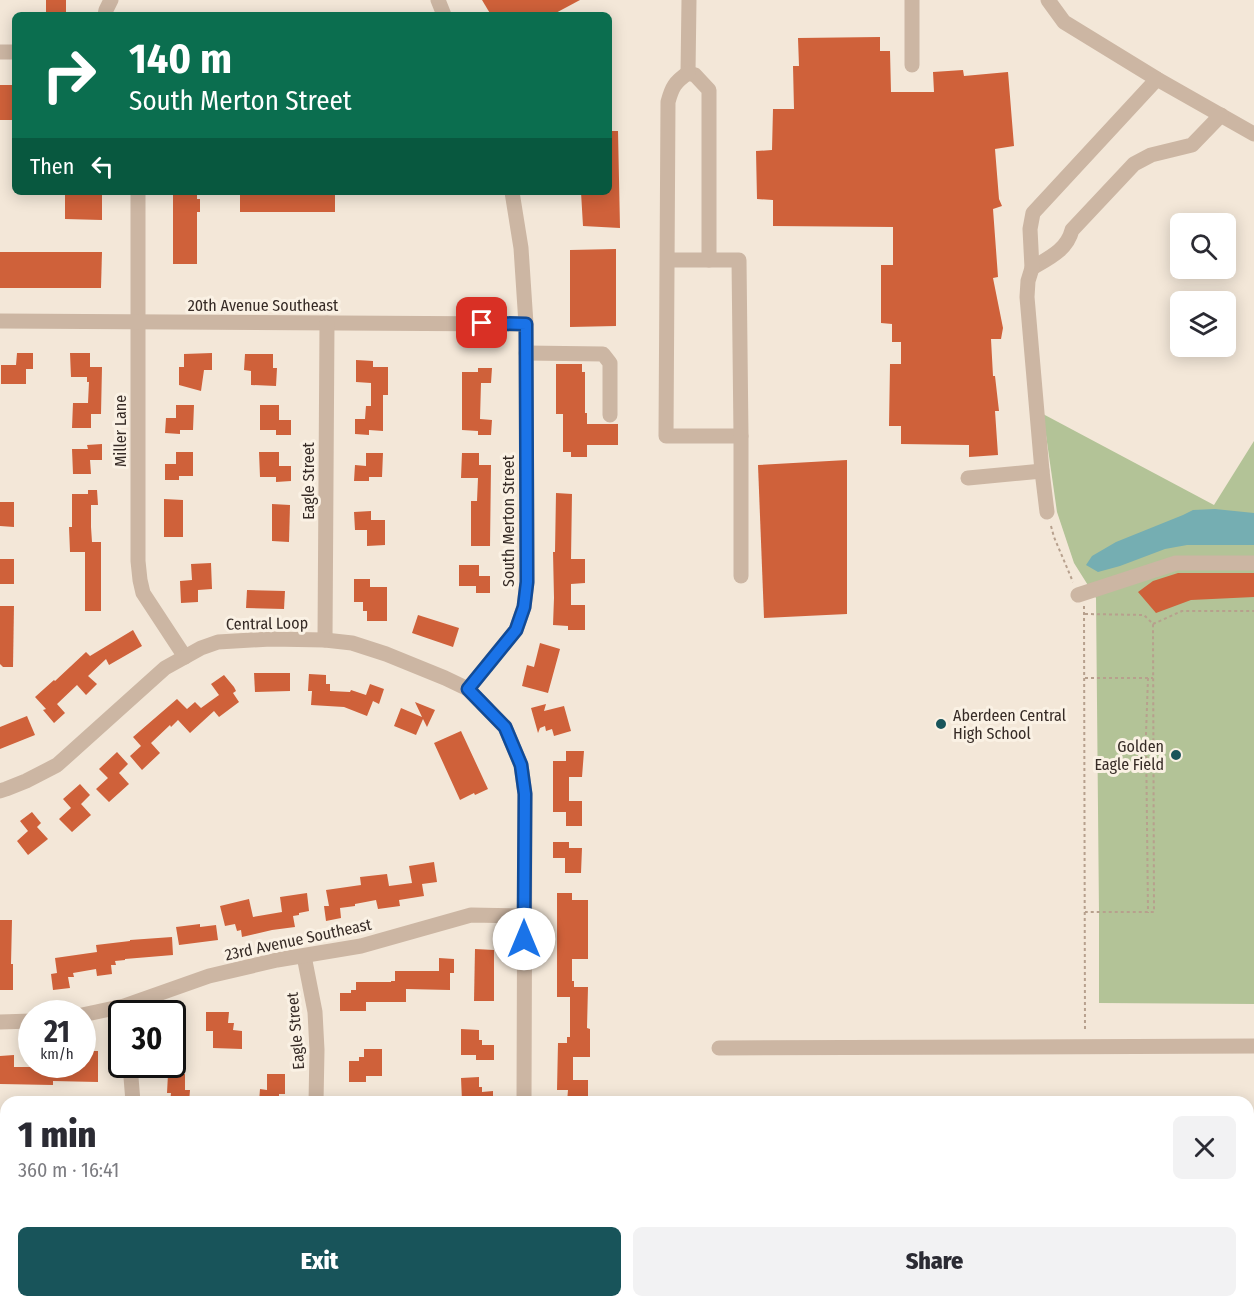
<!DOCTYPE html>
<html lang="en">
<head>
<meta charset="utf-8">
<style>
	body { margin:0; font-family:"Fira Sans Condensed",sans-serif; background:#f2f2f3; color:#2b2b33; height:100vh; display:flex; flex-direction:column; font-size:22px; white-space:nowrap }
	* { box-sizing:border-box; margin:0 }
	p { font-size:20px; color:#7c7c81 }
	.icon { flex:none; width:33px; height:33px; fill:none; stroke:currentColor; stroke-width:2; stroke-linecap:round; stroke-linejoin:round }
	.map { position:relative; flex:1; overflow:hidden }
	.panel { position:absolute; left:0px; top:1096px; width:1254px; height:212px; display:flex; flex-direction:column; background:#fff; border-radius:18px 18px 0 0; box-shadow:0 3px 15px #0003 }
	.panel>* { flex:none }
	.hud { position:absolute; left:12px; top:12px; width:600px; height:183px; border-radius:9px; box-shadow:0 3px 15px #0003; background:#0b6e4f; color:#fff; overflow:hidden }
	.fabs { position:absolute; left:1170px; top:213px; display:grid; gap:12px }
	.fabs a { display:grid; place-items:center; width:66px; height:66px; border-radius:9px; background:#fff; box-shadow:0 3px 15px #0003; font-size:30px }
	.speed { position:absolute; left:18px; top:1000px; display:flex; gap:12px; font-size:30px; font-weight:700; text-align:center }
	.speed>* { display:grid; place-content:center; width:78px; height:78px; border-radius:50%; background:#fff; box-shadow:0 3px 15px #0003; line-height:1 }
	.speed small { font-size:15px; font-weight:400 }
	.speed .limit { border:3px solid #111; border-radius:9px; background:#fff; color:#111 }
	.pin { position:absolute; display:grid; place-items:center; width:51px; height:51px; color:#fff; margin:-26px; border-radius:12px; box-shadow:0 3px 9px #0006 }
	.me { position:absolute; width:66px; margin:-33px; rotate:0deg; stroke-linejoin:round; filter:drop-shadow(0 0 4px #0008) }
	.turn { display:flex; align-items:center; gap:21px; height:126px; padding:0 18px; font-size:27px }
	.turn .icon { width:78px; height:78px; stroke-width:2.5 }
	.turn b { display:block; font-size:42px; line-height:51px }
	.then { display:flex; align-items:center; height:57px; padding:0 18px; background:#0003; gap:12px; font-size:22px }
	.round { display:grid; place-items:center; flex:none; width:63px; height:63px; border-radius:9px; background:#f2f2f3 }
	.head { display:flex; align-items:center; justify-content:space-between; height:102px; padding:0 18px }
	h1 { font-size:36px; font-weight:800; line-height:45px }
	.cta { display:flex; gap:12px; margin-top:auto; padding:12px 18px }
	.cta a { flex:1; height:69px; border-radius:9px; background:#18545a; color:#fff; font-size:24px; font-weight:800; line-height:69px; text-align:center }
	.cta a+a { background:#f2f2f3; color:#2b2b33 }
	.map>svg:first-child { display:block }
	.green { fill:#b3c397 }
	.water { fill:#75aeb2 }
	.building { fill:#cf613a }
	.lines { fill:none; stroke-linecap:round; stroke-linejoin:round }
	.path { stroke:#b7a08d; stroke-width:2; stroke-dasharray:3 3; stroke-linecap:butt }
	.minor { stroke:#ccb6a3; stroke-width:15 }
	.route-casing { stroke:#114b97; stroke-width:15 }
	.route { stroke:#1a73e8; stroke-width:10 }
	.poi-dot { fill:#18545a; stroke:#faf1e4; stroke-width:2 }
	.labels { text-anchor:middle; stroke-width:6; stroke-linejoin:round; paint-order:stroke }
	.street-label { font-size:16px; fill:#362b26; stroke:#faf1e4 }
	.poi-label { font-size:16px; fill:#362b26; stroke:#faf1e4; text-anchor:start }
</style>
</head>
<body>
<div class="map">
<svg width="1254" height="1307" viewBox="0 0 1254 1307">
	<rect width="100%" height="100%" fill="#f3e7d8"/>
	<path class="green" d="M1043 414 1214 505 1254 441V1004L1099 1003V913L1096 598 1074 563 1057 512Z"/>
	<path class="water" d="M1215 509 1254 513V545H1187L1165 549 1120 566 1098 572 1086 565 1092 556 1116 542 1183 515 1193 510Z"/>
	<g class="building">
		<rect x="46" y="0" width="20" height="15"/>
		<path d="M482 0H580L552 15H491Z"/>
		<path d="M880 37V51H890L891 92H934L933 72 963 70 964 76 1008 72 1014 146 995 149 999 199 1002 206 993 209 998 277 993 278 1003 328 1001 339H991L993 376H995L999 411H995L998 455 969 457V445L901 444V426H889L890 364H901V342H892V324L881 323V265H893V227L773 226V200L757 199 756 151 772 150 773 109H794L793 66H799L798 38Z"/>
		<rect x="0" y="85" width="15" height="35"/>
		<path d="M609 131H618L620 228 583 226 581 192H609Z"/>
		<path d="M65 192H102V220L65 219Z"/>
		<path d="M173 192H197V199H200V212H197V264H173Z"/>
		<rect x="240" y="192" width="95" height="20"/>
		<path d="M616 249V326L570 327V250Z"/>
		<path d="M0 252H102L101 288H0Z"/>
		<path d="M17 353H33V369H26V384H1V365H16Z"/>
		<path d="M70 353H90V367H102L101 414H91V428H72L73 403H88L89 382H87V377H71Z"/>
		<path d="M212 353V370H204L201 391 179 385V367H184V354Z"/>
		<path d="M245 354H273V368H277L276 386 251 385V371L244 370Z"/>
		<path d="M356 360 373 361V367H388V395H383V431L369 430V435L355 434V419H365L366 406H371V383L356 382Z"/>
		<path d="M556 364H582V372H585V413H587V424H618V445H587V457H571V452H563V414H556Z"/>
		<path d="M478 368H492L491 383H481L480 419 492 420 491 435H478V431L462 430V372H478Z"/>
		<path d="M176 405H194L193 430H180V434L165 433 166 418H176Z"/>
		<path d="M260 405H279V420H291V435H276V430H260Z"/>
		<path d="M102 444V460H90L91 474H73L72 449H88L87 445Z"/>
		<path d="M176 452H193V476H179V480H165V464H176Z"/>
		<path d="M259 452H279V466H291V481L276 482V477H260Z"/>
		<path d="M366 453H383L382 477H369V481H354L355 465 366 466Z"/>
		<path d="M462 453H479V465H491L490 546H471V501H477L478 478H461Z"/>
		<path d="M847 460V614L764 618 758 465Z"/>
		<path d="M88 490H97L98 505H91V527L92 542H101V611H85V552H70L69 527H72V494H88Z"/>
		<path d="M556 493 572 494 571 559H585V583L571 584V605H585V630H568V626L553 625 554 598 553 552H555Z"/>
		<path d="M164 499 183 500V537H164Z"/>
		<path d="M0 502H14V527L0 526Z"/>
		<path d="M272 504 290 505 289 542 272 541Z"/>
		<path d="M371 511V520H385V545L367 546V530H355L354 512Z"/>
		<rect x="0" y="559" width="14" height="25"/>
		<path d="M211 563 212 589 198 590V602L181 603 180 581 192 580 191 564Z"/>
		<path d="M459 565H479V576H490V593H476V586H459Z"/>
		<path d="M1178 573H1254V597L1191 600 1156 613 1138 592 1153 581Z"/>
		<path d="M354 579H370V587H387V621H367V611H363V602H354Z"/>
		<path d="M247 590 285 591 284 609 246 608Z"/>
		<path d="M0 606H14L13 667H3L0 664Z"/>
		<path d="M418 615 459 628 453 647 412 633Z"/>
		<path d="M133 630 142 646 109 665 106 659 88 676 97 684 86 695 77 685 57 704 65 713 54 723 43 710 46 709 35 697 54 680 55 681 86 652 90 656Z"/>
		<path d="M540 643 560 649 548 693 522 686 527 665 534 667Z"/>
		<path d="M254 673H290V691L255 692Z"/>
		<path d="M309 674 326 675V684H330V691L350 692 351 690 366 695 370 684 384 689 379 704 373 701 367 716 344 707 311 705 312 691H308Z"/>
		<path d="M224 675 234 687 236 691 233 693 239 702 219 717 214 711 190 733 178 720 171 727 170 725 151 743 160 753 142 770 130 756 141 746 133 737 177 699 187 709 195 702 201 708 219 695 211 684Z"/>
		<path d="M415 702 435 710 427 727 423 719 416 735 394 726 401 708 422 717Z"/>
		<path d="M546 704 544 711 564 706 571 731 554 736 552 729 546 731 545 726 540 728 538 733 531 708Z"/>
		<path d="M27 716 35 735 0 749V727Z"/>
		<path d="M461 731 488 789 475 795 474 793 460 800 434 743Z"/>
		<path d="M566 751H584L582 777H569V801H582V826H566V812H553V761H566Z"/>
		<path d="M117 752 128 764 119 773 129 784 109 802 96 789 108 778 99 769Z"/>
		<path d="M80 784 90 795 81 804 91 815 72 832 59 819 71 808 63 799Z"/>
		<path d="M32 812 41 823 37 827 48 839 28 855 17 841 28 831 20 821Z"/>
		<path d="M553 842H569V848H582L581 873H565V858H553Z"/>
		<path d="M434 862 437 882 422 884 424 896 399 900 400 906 378 909 376 900 355 904V906L340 908 341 918 326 921 324 906H329L326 890 361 885 360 877 387 874 389 886 412 883 409 866Z"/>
		<path d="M307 893 309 911 299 913V915L293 916 295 927 272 930 242 937 241 930 237 931 235 924 225 926 220 906 249 899 253 917 282 912 280 897Z"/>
		<path d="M557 893H572V900H588V959H572V981H574V987H588L587 1028 590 1029V1057H573V1080H588V1102H567L568 1090H557L558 1043H567V1037H570V997H557Z"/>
		<path d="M0 920H12L11 964H13V990H0Z"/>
		<path d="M200 924V927L216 925 218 940 179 945 176 927Z"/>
		<path d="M172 937 173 955 125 959V960L115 961 116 965H111L112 974 97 976 96 969 73 973 74 977H68L70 988 53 990 51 974 57 973 55 958 97 952 96 945 130 941V940Z"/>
		<path d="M475 949 494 950V1001H474Z"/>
		<path d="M439 958 454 959V973H450V990L406 989V1002H366V1011H340V993H351V990H356V982H391V981H395V971H439Z"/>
		<path d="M172 1003 185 1034 172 1039Z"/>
		<path d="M206 1012H229L228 1023H234L233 1030 242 1031V1049L213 1048V1031H206Z"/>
		<path d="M461 1029 479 1030V1040H482V1045H494V1060H476V1055H461Z"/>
		<path d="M364 1049H382V1076H366V1082H349V1061H359V1057H364Z"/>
		<path d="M84 1051H98V1082L53 1081V1085L0 1084V1056L14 1055V1067H37V1065H82V1063H84Z"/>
		<path d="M168 1074H185V1090H190L189 1102H170L171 1093H167Z"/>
		<path d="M267 1074H285V1094H279V1102H259L260 1089 267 1090Z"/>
		<path d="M479 1077V1087H482V1092L493 1091V1102L462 1101 461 1078Z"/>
	</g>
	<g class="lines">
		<g class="path">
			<path d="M1051 526 1054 537 1073 582"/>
			<path d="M1084 606 1085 1032"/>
			<path d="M1085 614 1144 615 1153 624 1154 912H1085"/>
			<path d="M1153 624 1182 611H1254"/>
			<path d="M1085 678H1153"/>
			<path d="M1148 678 1146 734 1148 913"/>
		</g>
		<g class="minor">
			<path d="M438 0 444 15"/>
			<path d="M1048 0 1064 22 1157 79 1254 134"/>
			<path d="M105 15 106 10 111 0"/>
			<path d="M0 52H15"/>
			<path d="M912 65V0"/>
			<path d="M688 73 695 75 709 90V260"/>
			<path d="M688 73 689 0"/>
			<path d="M138 192V561L140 580 143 593 185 657"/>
			<path d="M512 192 521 248 526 324 527 582 524 607 516 630 468 689 505 727 521 765 525 794 524 1102"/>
			<path d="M667 260H739L741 436H666L668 102C672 87 675 82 688 73"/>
			<path d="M1032 268C1049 258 1067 250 1072 230L1134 164 1151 155 1192 145 1221 115"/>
			<path d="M0 321 526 324"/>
			<path d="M526 353 603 354 610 363V415"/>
			<path d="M741 436V576"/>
			<path d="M968 478 1042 471"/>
			<path d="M1047 512 1042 471 1027 297 1028 281 1032 268 1030 229 1033 213 1157 79"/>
			<path d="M1078 595 1176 563H1254"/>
			<path d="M325 640 327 323"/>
			<path d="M0 791 6 789 26 781 57 765 165 668 201 648 218 642 271 639 325 640 352 643 386 654 445 678 468 689"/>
			<path d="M304 956 315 1012 317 1050 316 1102"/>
			<path d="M82 1015 124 1006 209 976 277 960 361 946 471 915 524 916"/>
			<path d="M0 1022 32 1021"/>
			<path d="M719 1048 1254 1046"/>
			<path d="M130 1065 133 1102"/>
			<path d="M523 1307V1302"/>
		</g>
	</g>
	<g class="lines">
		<g class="route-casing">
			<path id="route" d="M482 323 526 324 527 582 524 607 516 630 468 689 505 727 521 765 525 794 524 939"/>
		</g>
		<use href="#route" class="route"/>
	</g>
	<g class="poi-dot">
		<circle cx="941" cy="724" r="6"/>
		<circle cx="1176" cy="755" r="6"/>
	</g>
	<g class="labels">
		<g class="street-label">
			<text x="263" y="311">20th Avenue Southeast</text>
			<text transform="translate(120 431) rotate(-90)" y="6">Miller Lane</text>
			<text transform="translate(308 481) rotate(-90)" y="6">Eagle Street</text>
			<text transform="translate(508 521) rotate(-90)" y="6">South Merton Street</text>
			<text transform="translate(267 623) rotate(-1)" y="6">Central Loop</text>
			<text transform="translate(298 939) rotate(-12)" y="6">23rd Avenue Southeast</text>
			<text transform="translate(295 1031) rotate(-95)" y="6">Eagle Street</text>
		</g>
		<g class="poi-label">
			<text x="953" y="721">Aberdeen Central<tspan x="953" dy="18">High School</tspan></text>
			<text x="1164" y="752" text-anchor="end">Golden<tspan x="1164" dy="18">Eagle Field</tspan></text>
		</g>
	</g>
</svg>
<div class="fabs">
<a><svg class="icon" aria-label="search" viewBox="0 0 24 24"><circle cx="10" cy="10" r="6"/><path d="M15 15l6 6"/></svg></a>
<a><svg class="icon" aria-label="layers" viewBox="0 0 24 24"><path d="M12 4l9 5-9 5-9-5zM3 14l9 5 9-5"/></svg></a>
</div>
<div class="speed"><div>21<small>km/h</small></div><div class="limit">30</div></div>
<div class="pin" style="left:482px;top:323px;background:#d93025"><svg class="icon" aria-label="arrive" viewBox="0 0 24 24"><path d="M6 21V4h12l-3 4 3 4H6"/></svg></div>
<svg class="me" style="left:524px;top:939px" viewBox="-20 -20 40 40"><circle r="19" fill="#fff"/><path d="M0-13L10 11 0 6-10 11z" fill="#1a73e8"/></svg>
<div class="hud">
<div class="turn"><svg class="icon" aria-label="right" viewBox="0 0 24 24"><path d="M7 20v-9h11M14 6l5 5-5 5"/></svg><div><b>140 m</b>South Merton Street</div></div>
<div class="then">Then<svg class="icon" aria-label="left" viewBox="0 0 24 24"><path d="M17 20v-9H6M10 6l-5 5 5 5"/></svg></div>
</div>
<section class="panel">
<div class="head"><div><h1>1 min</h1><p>360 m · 16:41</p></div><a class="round"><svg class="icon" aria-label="close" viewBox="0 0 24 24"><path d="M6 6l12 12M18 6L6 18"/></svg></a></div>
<div class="cta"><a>Exit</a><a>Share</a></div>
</section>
</div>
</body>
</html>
